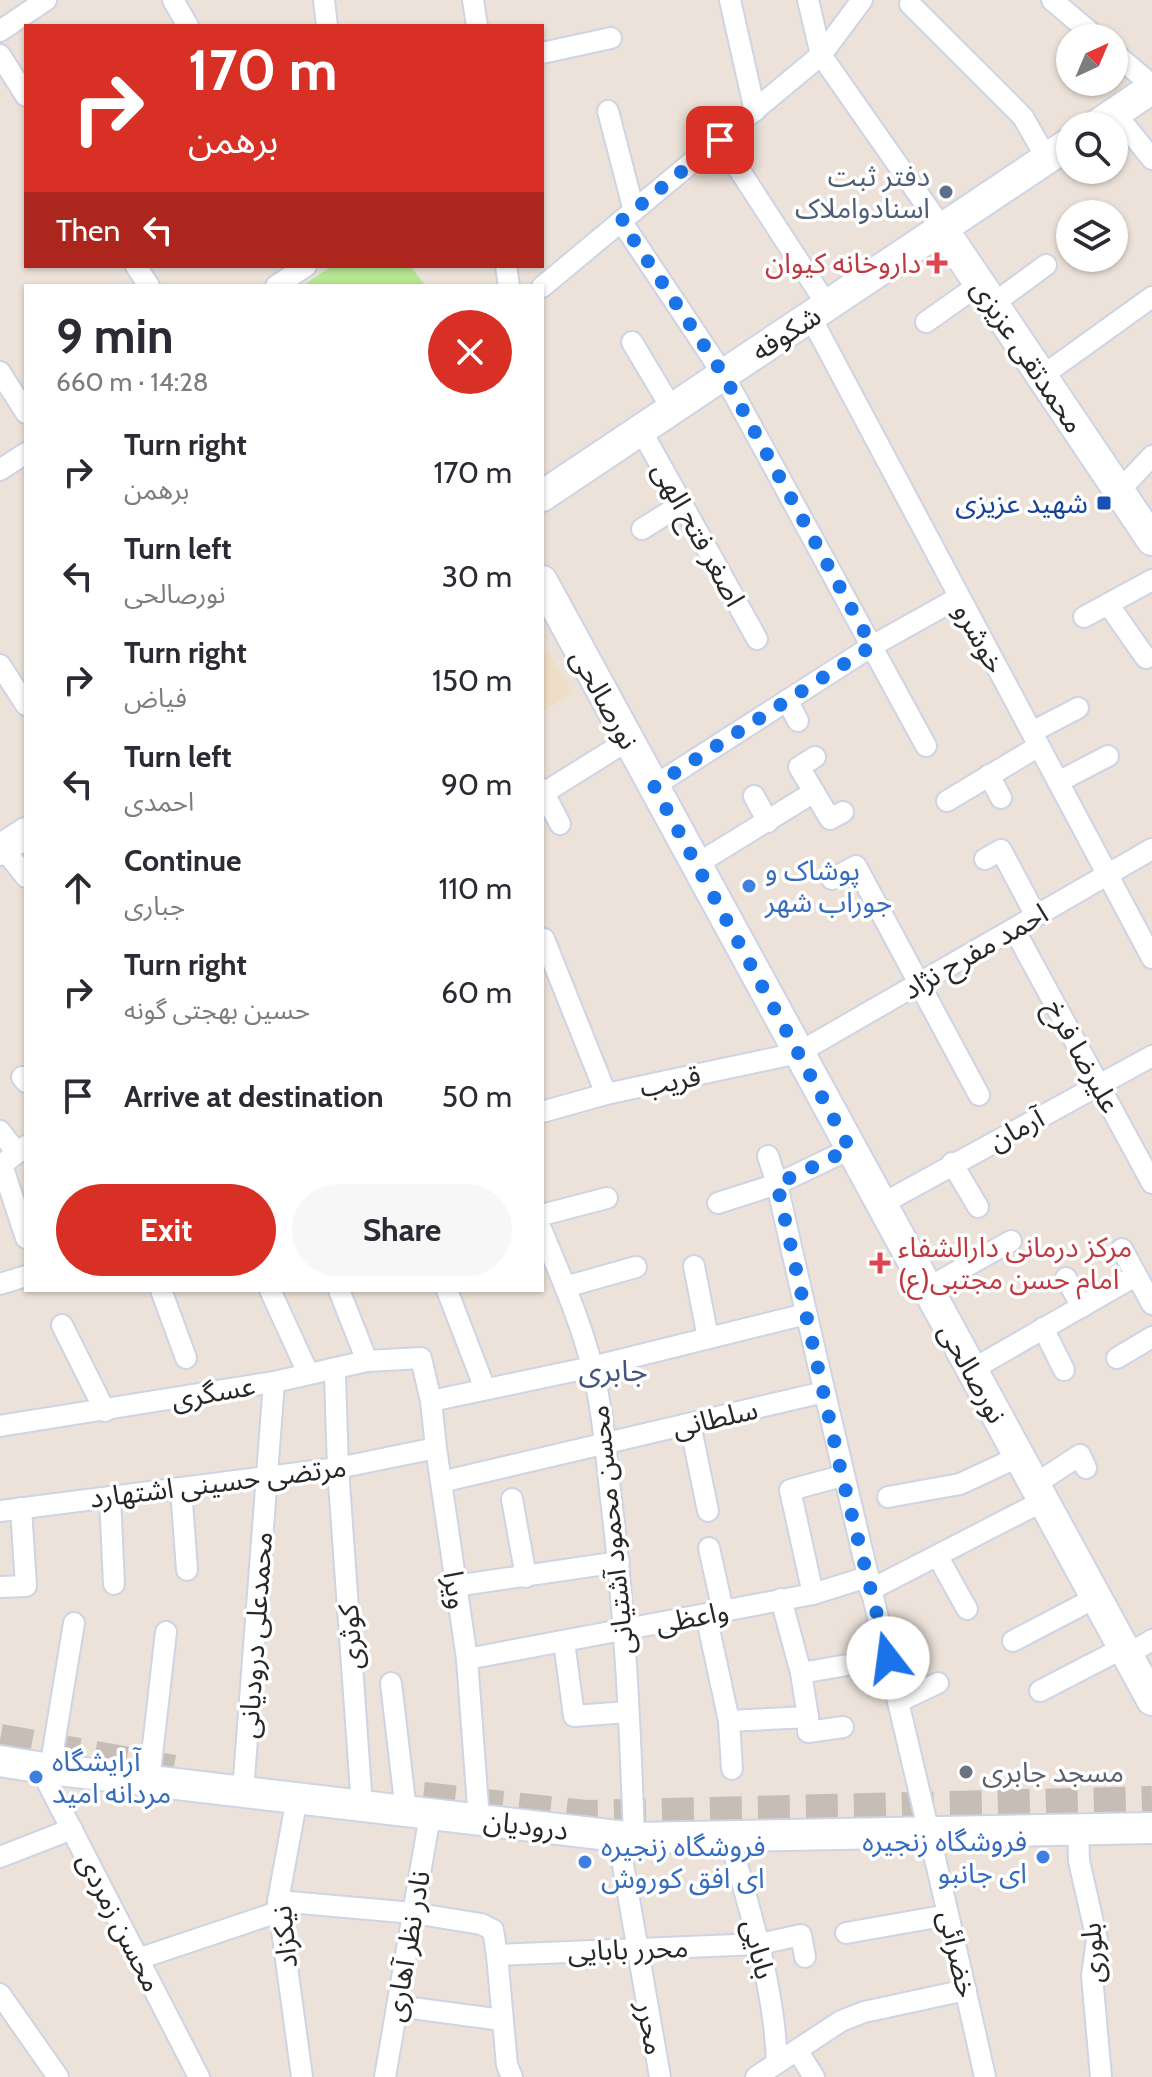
<!DOCTYPE html>
<html lang="en">
<head>
<meta charset="utf-8">
<style>
	body { margin:0; font-family:Cabin,"Noto Sans Arabic",sans-serif; background:#f7f7f7; color:#2b2b33; height:100vh; display:flex; flex-direction:column; font-size:30px; white-space:nowrap }
	* { box-sizing:border-box; margin:0 }
	p { font-size:26px; color:#7c7c81 }
	.icon { flex:none; width:44px; height:44px; fill:none; stroke:currentColor; stroke-width:2; stroke-linecap:round; stroke-linejoin:round }
	.map { position:relative; flex:1; overflow:hidden }
	.panel { position:absolute; left:24px; top:284px; width:520px; height:1008px; display:flex; flex-direction:column; background:#fff; border-radius:0px; box-shadow:0 2px 6px #0004 }
	.panel>* { flex:none }
	.hud { position:absolute; left:24px; top:24px; width:520px; height:244px; border-radius:0px; box-shadow:0 2px 6px #0004; background:#d93025; color:#fff; overflow:hidden }
	.needle { width:52px; rotate:44deg }
	.tools { position:absolute; left:1056px; top:24px; display:grid; gap:16px }
	.tools a { display:grid; place-items:center; width:72px; height:72px; border-radius:50%; background:#fff; box-shadow:0 2px 6px #0004; font-size:40px }
	.pin { position:absolute; display:grid; place-items:center; width:68px; height:68px; color:#fff; margin:-34px; border-radius:16px; box-shadow:0 4px 12px #0006 }
	.me { position:absolute; width:88px; margin:-44px; rotate:345deg; stroke-linejoin:round; filter:drop-shadow(0 0 6px #0008) }
	.turn { display:flex; align-items:center; gap:28px; height:168px; padding:0 32px; font-size:36px }
	.turn .icon { width:104px; height:104px; stroke-width:2.5 }
	.turn b { display:block; font-size:56px; line-height:68px }
	.then { display:flex; align-items:center; height:76px; padding:0 32px; background:#0003; gap:16px; font-size:30px }
	.round { display:grid; place-items:center; flex:none; width:84px; height:84px; border-radius:42px; background:#f7f7f7 }
	.headline { display:flex; align-items:center; justify-content:space-between; height:136px; padding:0 32px }
	h1 { font-size:48px; font-weight:700; line-height:60px }
	.cta { display:flex; gap:16px; margin-top:auto; padding:16px 32px }
	.cta a { flex:1; height:92px; border-radius:48px; background:#d93025; color:#fff; font-size:32px; font-weight:700; line-height:92px; text-align:center }
	.cta a+a { background:#f7f7f7; color:#2b2b33 }
	ul { padding:0; list-style:none }
	li { display:flex; align-items:center; gap:24px; height:104px; padding:0 32px }
	li div { flex:1 }
	li b { display:block; font-size:30px }
	li em { font-style:normal }
	.map>svg:first-child { display:block }
	.education { fill:#efdec6 }
	.green { fill:#b6e791 }
	.lines { fill:none; stroke-linecap:round; stroke-linejoin:round }
	.primary-tunnel { stroke:#c5bdb6; stroke-width:32; stroke-dasharray:32 16; stroke-linecap:butt }
	.street-casing { stroke:#ced4e3; stroke-width:24 }
	.secondary-casing { stroke:#ced4e3; stroke-width:34 }
	.street { stroke:#fff; stroke-width:20 }
	.secondary { stroke:#fff; stroke-width:30 }
	.route { stroke:#1a73e8; stroke-width:14; stroke-dasharray:0 25.2 }
	.service-dot { fill:#5c6f8a; stroke:#fff; stroke-width:3 }
	.health-dot { fill:#e0444e; stroke:#fff; stroke-width:3 }
	.transit-dot { fill:#1a4fb4; stroke:#fff; stroke-width:3 }
	.shop-dot { fill:#3f7fe0; stroke:#fff; stroke-width:3 }
	.worship-dot { fill:#6b7280; stroke:#fff; stroke-width:3 }
	.labels { text-anchor:middle; stroke-width:7; stroke-linejoin:round; paint-order:stroke }
	.service-label { font-size:28px; fill:#4e5e75; stroke:#fff; text-anchor:end }
	.health-label { font-size:28px; fill:#be3a42; stroke:#fff; text-anchor:end }
	.street-label { font-size:28px; fill:#282828; stroke:#fff }
	.transit-label { font-size:28px; fill:#164399; stroke:#fff; text-anchor:end }
	.shop-label { font-size:28px; fill:#366cbe; stroke:#fff; text-anchor:start }
	.worship-label { font-size:28px; fill:#5b616d; stroke:#fff; text-anchor:start }
	.neighbourhood-label { font-size:30px; fill:#46557c; stroke:#fff }
</style>
</head>
<body>
<div class="map">
<svg width="1152" height="2077" viewBox="0 0 1152 2077">
	<rect width="100%" height="100%" fill="#ece2d9"/>
	<path class="education" d="M548 652 573 693 542 711V655Z"/>
	<path class="green" d="M332 266H410L426 286H302Z"/>
	<g class="lines">
		<g class="primary-tunnel">
			<path d="M0 1740 174 1771"/>
			<path d="M423 1798 586 1816 1152 1802"/>
		</g>
		<g class="street-casing">
			<g id="street">
				<path d="M173 0 188 26"/>
				<path d="M324 0 327 26"/>
				<path d="M473 0 477 26"/>
				<path d="M730 0 755 111"/>
				<path d="M808 0 821 55 942 228"/>
				<path d="M1052 0 1097 38"/>
				<path d="M910 4 1023 117 1047 159"/>
				<path d="M0 31 46 0"/>
				<path d="M542 53 611 38"/>
				<path d="M1114 53 1152 85"/>
				<path d="M0 55 26 96"/>
				<path d="M608 111 634 211"/>
				<path d="M1115 113 1152 159"/>
				<path d="M720 140 827 305"/>
				<path d="M621 221 723 374 926 746"/>
				<path d="M136 266 149 286"/>
				<path d="M506 266 509 286"/>
				<path d="M276 286 306 266"/>
				<path d="M542 287 821 55 862 0"/>
				<path d="M993 304 1046 265"/>
				<path d="M810 316 1152 958"/>
				<path d="M926 322 980 284"/>
				<path d="M632 342 672 409"/>
				<path d="M0 372 26 413"/>
				<path d="M1042 376 1152 297"/>
				<path d="M641 430 757 639"/>
				<path d="M0 470 26 453"/>
				<path d="M1119 491 1152 456"/>
				<path d="M642 529 682 504"/>
				<path d="M1108 604 1146 658"/>
				<path d="M1084 617 1152 580"/>
				<path d="M0 665 26 705"/>
				<path d="M787 700 798 721"/>
				<path d="M1032 732 1078 708"/>
				<path d="M815 757 799 767 830 819 843 812"/>
				<path d="M989 775 1001 798"/>
				<path d="M1058 782 1108 756"/>
				<path d="M654 786 872 646 958 598"/>
				<path d="M542 789 560 824"/>
				<path d="M542 794 627 741"/>
				<path d="M754 796 768 822"/>
				<path d="M947 801 1039 746"/>
				<path d="M3 848 26 877"/>
				<path d="M985 859 1001 850 1036 916"/>
				<path d="M697 864 814 792"/>
				<path d="M832 879 856 866 979 1095"/>
				<path d="M1014 929 1152 1183"/>
				<path d="M544 939 606 1094"/>
				<path d="M22 1077 26 1082"/>
				<path d="M542 1112 606 1094 798 1053 1152 849"/>
				<path d="M0 1131 17 1153"/>
				<path d="M768 1156 777 1184C843 1482 919 1778 985 2077"/>
				<path d="M952 1163 978 1207"/>
				<path d="M2 1165 26 1238"/>
				<path d="M0 1166 26 1146"/>
				<path d="M718 1203 777 1184 850 1149"/>
				<path d="M880 1205 1152 1056"/>
				<path d="M542 1215 607 1198"/>
				<path d="M542 1231C560 1275 581 1321 592 1367 603 1410 606 1456 611 1499 625 1612 630 1725 634 1838"/>
				<path d="M1122 1249 1152 1304"/>
				<path d="M694 1266 708 1338"/>
				<path d="M1066 1278 1082 1307"/>
				<path d="M0 1284 26 1276"/>
				<path d="M565 1287 636 1267"/>
				<path d="M926 1289 1011 1241"/>
				<path d="M161 1290 186 1358"/>
				<path d="M270 1290 308 1373"/>
				<path d="M339 1290 367 1361"/>
				<path d="M447 1290 485 1389"/>
				<path d="M62 1325 105 1411"/>
				<path d="M1043 1328 1064 1370"/>
				<path d="M1117 1358 1152 1337"/>
				<path d="M973 1369 1135 1276"/>
				<path d="M335 1376 338 1468 362 1806"/>
				<path d="M431 1401 592 1367 806 1314"/>
				<path d="M690 1424 708 1511"/>
				<path d="M0 1426 274 1382 367 1361 421 1358 431 1401 436 1448 467 1659 479 1820"/>
				<path d="M441 1482 824 1392"/>
				<path d="M1034 1485 1080 1455 1086 1468"/>
				<path d="M181 1488 187 1570"/>
				<path d="M110 1497 114 1584"/>
				<path d="M888 1497 960 1484 1018 1457"/>
				<path d="M512 1499 526 1577"/>
				<path d="M0 1511 338 1468 436 1448"/>
				<path d="M709 1548 723 1611"/>
				<path d="M938 1557 967 1609"/>
				<path d="M455 1586 619 1562"/>
				<path d="M0 1587 26 1586 21 1508"/>
				<path d="M870 1590 1043 1501"/>
				<path d="M813 1594 790 1490 842 1476"/>
				<path d="M781 1599 801 1673 808 1717"/>
				<path d="M706 1615 729 1721 732 1769"/>
				<path d="M1013 1641 1095 1598"/>
				<path d="M564 1642 574 1716 628 1712"/>
				<path d="M1127 1655 1152 1640"/>
				<path d="M467 1659 813 1594 867 1577"/>
				<path d="M801 1673 888 1658"/>
				<path d="M391 1683 406 1811"/>
				<path d="M1040 1691 1123 1648"/>
				<path d="M898 1702 938 1683"/>
				<path d="M729 1721 808 1717V1732L843 1727"/>
				<path d="M40 1768 199 2077"/>
				<path d="M50 1769 74 1623"/>
				<path d="M149 1781 166 1632"/>
				<path d="M243 1792 274 1382"/>
				<path d="M297 1798 278 1901 302 2077"/>
				<path d="M1078 1830 1079 1861 1097 1940 1092 1976 1101 2077"/>
				<path d="M618 1836 660 2077"/>
				<path d="M729 1836C750 1912 774 1984 777 2063"/>
				<path d="M0 1857 72 1829"/>
				<path d="M278 1901 413 1913 481 1924 493 1930 497 1955 507 2065 512 2077"/>
				<path d="M846 1933 948 1915"/>
				<path d="M497 1955 759 1944 801 1935 805 1957"/>
				<path d="M138 1959 278 1912"/>
				<path d="M0 1994 58 2077"/>
				<path d="M397 2006 502 2020"/>
				<path d="M797 2050 814 2077"/>
				<path d="M385 2077 430 1815"/>
				<path d="M756 2077 841 2021 864 2012 966 1990"/>
			</g>
		</g>
		<g class="secondary-casing">
			<g id="secondary">
				<path d="M1096 126 1152 88"/>
				<path d="M942 228 1152 540"/>
				<path d="M542 496 1070 143"/>
				<path d="M542 581 1152 1700"/>
				<path d="M0 850 26 833"/>
				<path d="M0 1761 50 1769 634 1838 1152 1828"/>
			</g>
		</g>
		<use href="#street" class="street"/>
		<use href="#secondary" class="secondary"/>
	</g>
	<g class="lines">
		<path class="route" d="M720 140 621 221 723 374 872 646 654 786 850 1149 777 1184 842 1476 888 1658"/>
	</g>
	<circle class="service-dot" cx="946" cy="192" r="8"/>
	<g class="health-dot">
		<path d="M933 251h8v8h8v8h-8v8h-8v-8h-8v-8h8z"/>
		<path d="M876 1251h8v8h8v8h-8v8h-8v-8h-8v-8h8z"/>
	</g>
	<rect class="transit-dot" x="1096" y="495" width="16" height="16" rx="4"/>
	<g class="shop-dot">
		<circle cx="749" cy="886" r="8"/>
		<circle cx="36" cy="1777" r="8"/>
		<circle cx="1043" cy="1857" r="8"/>
		<circle cx="585" cy="1862" r="8"/>
	</g>
	<circle class="worship-dot" cx="966" cy="1772" r="8"/>
	<g class="labels">
		<g class="service-label">
			<text x="930" y="186">دفتر ثبت<tspan x="930" dy="32">اسنادواملاک</tspan></text>
		</g>
		<g class="health-label">
			<text x="921" y="273">داروخانه کیوان</text>
			<text x="898" y="1257" text-anchor="start">مرکز درمانی دارالشفاء<tspan x="898" dy="32">امام حسن مجتبی(ع)</tspan></text>
		</g>
		<g class="street-label">
			<text transform="translate(786 333) rotate(-33)" y="10">شکوفه</text>
			<text transform="translate(1028 356) rotate(56)" y="10">محمدتقی عزیزی</text>
			<text transform="translate(699 534) rotate(61)" y="10">اصغر فتح الهی</text>
			<text transform="translate(980 638) rotate(61)" y="10">خوشرو</text>
			<text transform="translate(605 699) rotate(61)" y="10">نورصالحی</text>
			<text transform="translate(975 951) rotate(-30)" y="10">احمد مفرح نژاد</text>
			<text transform="translate(1083 1056) rotate(61)" y="10">علیرضا فرخ</text>
			<text transform="translate(670 1081) rotate(-12)" y="10">قریب</text>
			<text transform="translate(1016 1129) rotate(-28)" y="10">آرمان</text>
			<text transform="translate(973 1373) rotate(61)" y="10">نورصالحی</text>
			<text transform="translate(213 1392) rotate(-10)" y="10">عسگری</text>
			<text transform="translate(715 1418) rotate(-13)" y="10">سلطانی</text>
			<text transform="translate(218 1482) rotate(-7)" y="10">مرتضی حسینی اشتهارد</text>
			<text transform="translate(611 1530) rotate(-96)" y="10">محسن محمود آشتیانی</text>
			<text transform="translate(456 1590) rotate(81)" y="10">ویرا</text>
			<text transform="translate(692 1617) rotate(-11)" y="10">واعظی</text>
			<text transform="translate(255 1635) rotate(-86)" y="10">محمدعلی درودیانی</text>
			<text transform="translate(350 1637) rotate(-94)" y="10">کوثری</text>
			<text transform="translate(526 1825) rotate(7)" y="10">درودیان</text>
			<text transform="translate(120 1922) rotate(63)" y="10">محسن زمردی</text>
			<text transform="translate(284 1937) rotate(-96)" y="10">نیکزاد</text>
			<text transform="translate(407 1946) rotate(-80)" y="10">نادر نظر آهاری</text>
			<text transform="translate(628 1949) rotate(-2)" y="10">محرر بابایی</text>
			<text transform="translate(759 1949) rotate(76)" y="10">بابایی</text>
			<text transform="translate(1092 1953) rotate(-93)" y="10">بلوری</text>
			<text transform="translate(958 1954) rotate(77)" y="10">خضرائی</text>
			<text transform="translate(651 2028) rotate(80)" y="10">محرر</text>
		</g>
		<g class="transit-label">
			<text x="1088" y="513">شهید عزیزی</text>
		</g>
		<g class="shop-label">
			<text x="765" y="880">پوشاک و<tspan x="765" dy="32">جوراب شهر</tspan></text>
			<text x="52" y="1771">آرایشگاه<tspan x="52" dy="32">مردانه امید</tspan></text>
			<text x="1027" y="1851" text-anchor="end">فروشگاه زنجیره<tspan x="1027" dy="32">ای جانبو</tspan></text>
			<text x="601" y="1856">فروشگاه زنجیره<tspan x="601" dy="32">ای افق کوروش</tspan></text>
		</g>
		<g class="worship-label">
			<text x="982" y="1782">مسجد جابری</text>
		</g>
		<g class="neighbourhood-label">
			<text x="613" y="1381">جابری</text>
		</g>
	</g>
</svg>
<div class="tools">
<a><svg class="needle" viewBox="-14 -14 28 28"><path d="M0-13l5 13h-10z" fill="#e53935"/><path d="M0 13l5-13h-10z" fill="#7c7c81"/></svg></a>
<a><svg class="icon" aria-label="search" viewBox="0 0 24 24"><circle cx="10" cy="10" r="6"/><path d="M15 15l6 6"/></svg></a>
<a><svg class="icon" aria-label="layers" viewBox="0 0 24 24"><path d="M12 4l9 5-9 5-9-5zM3 14l9 5 9-5"/></svg></a>
</div>
<div class="pin" style="left:720px;top:140px;background:#d93025"><svg class="icon" aria-label="arrive" viewBox="0 0 24 24"><path d="M6 21V4h12l-3 4 3 4H6"/></svg></div>
<svg class="me" style="left:888px;top:1658px" viewBox="-20 -20 40 40"><circle r="19" fill="#fff"/><path d="M0-13L10 11 0 6-10 11z" fill="#1a73e8"/></svg>
<div class="hud">
<div class="turn"><svg class="icon" aria-label="right" viewBox="0 0 24 24"><path d="M7 20v-9h11M14 6l5 5-5 5"/></svg><div><b>170 m</b>برهمن</div></div>
<div class="then">Then<svg class="icon" aria-label="left" viewBox="0 0 24 24"><path d="M17 20v-9H6M10 6l-5 5 5 5"/></svg></div>
</div>
<section class="panel">
<div class="headline"><div><h1>9 min</h1><p>660 m · 14:28</p></div><a class="round" style="background:#d93025;color:#fff"><svg class="icon" aria-label="close" viewBox="0 0 24 24"><path d="M6 6l12 12M18 6L6 18"/></svg></a></div>
<ul>
<li><svg class="icon" aria-label="right" viewBox="0 0 24 24"><path d="M7 20v-9h11M14 6l5 5-5 5"/></svg><div><b>Turn right</b><p>برهمن</p></div><em>170 m</em></li>
<li><svg class="icon" aria-label="left" viewBox="0 0 24 24"><path d="M17 20v-9H6M10 6l-5 5 5 5"/></svg><div><b>Turn left</b><p>نورصالحی</p></div><em>30 m</em></li>
<li><svg class="icon" aria-label="right" viewBox="0 0 24 24"><path d="M7 20v-9h11M14 6l5 5-5 5"/></svg><div><b>Turn right</b><p>فیاض</p></div><em>150 m</em></li>
<li><svg class="icon" aria-label="left" viewBox="0 0 24 24"><path d="M17 20v-9H6M10 6l-5 5 5 5"/></svg><div><b>Turn left</b><p>احمدی</p></div><em>90 m</em></li>
<li><svg class="icon" aria-label="ahead" viewBox="0 0 24 24"><path d="M12 20V5M6 11l6-6 6 6"/></svg><div><b>Continue</b><p>جباری</p></div><em>110 m</em></li>
<li><svg class="icon" aria-label="right" viewBox="0 0 24 24"><path d="M7 20v-9h11M14 6l5 5-5 5"/></svg><div><b>Turn right</b><p>حسین بهجتی گونه</p></div><em>60 m</em></li>
<li><svg class="icon" aria-label="arrive" viewBox="0 0 24 24"><path d="M6 21V4h12l-3 4 3 4H6"/></svg><div><b>Arrive at destination</b></div><em>50 m</em></li>
</ul>
<div class="cta"><a>Exit</a><a>Share</a></div>
</section>
</div>
</body>
</html>
